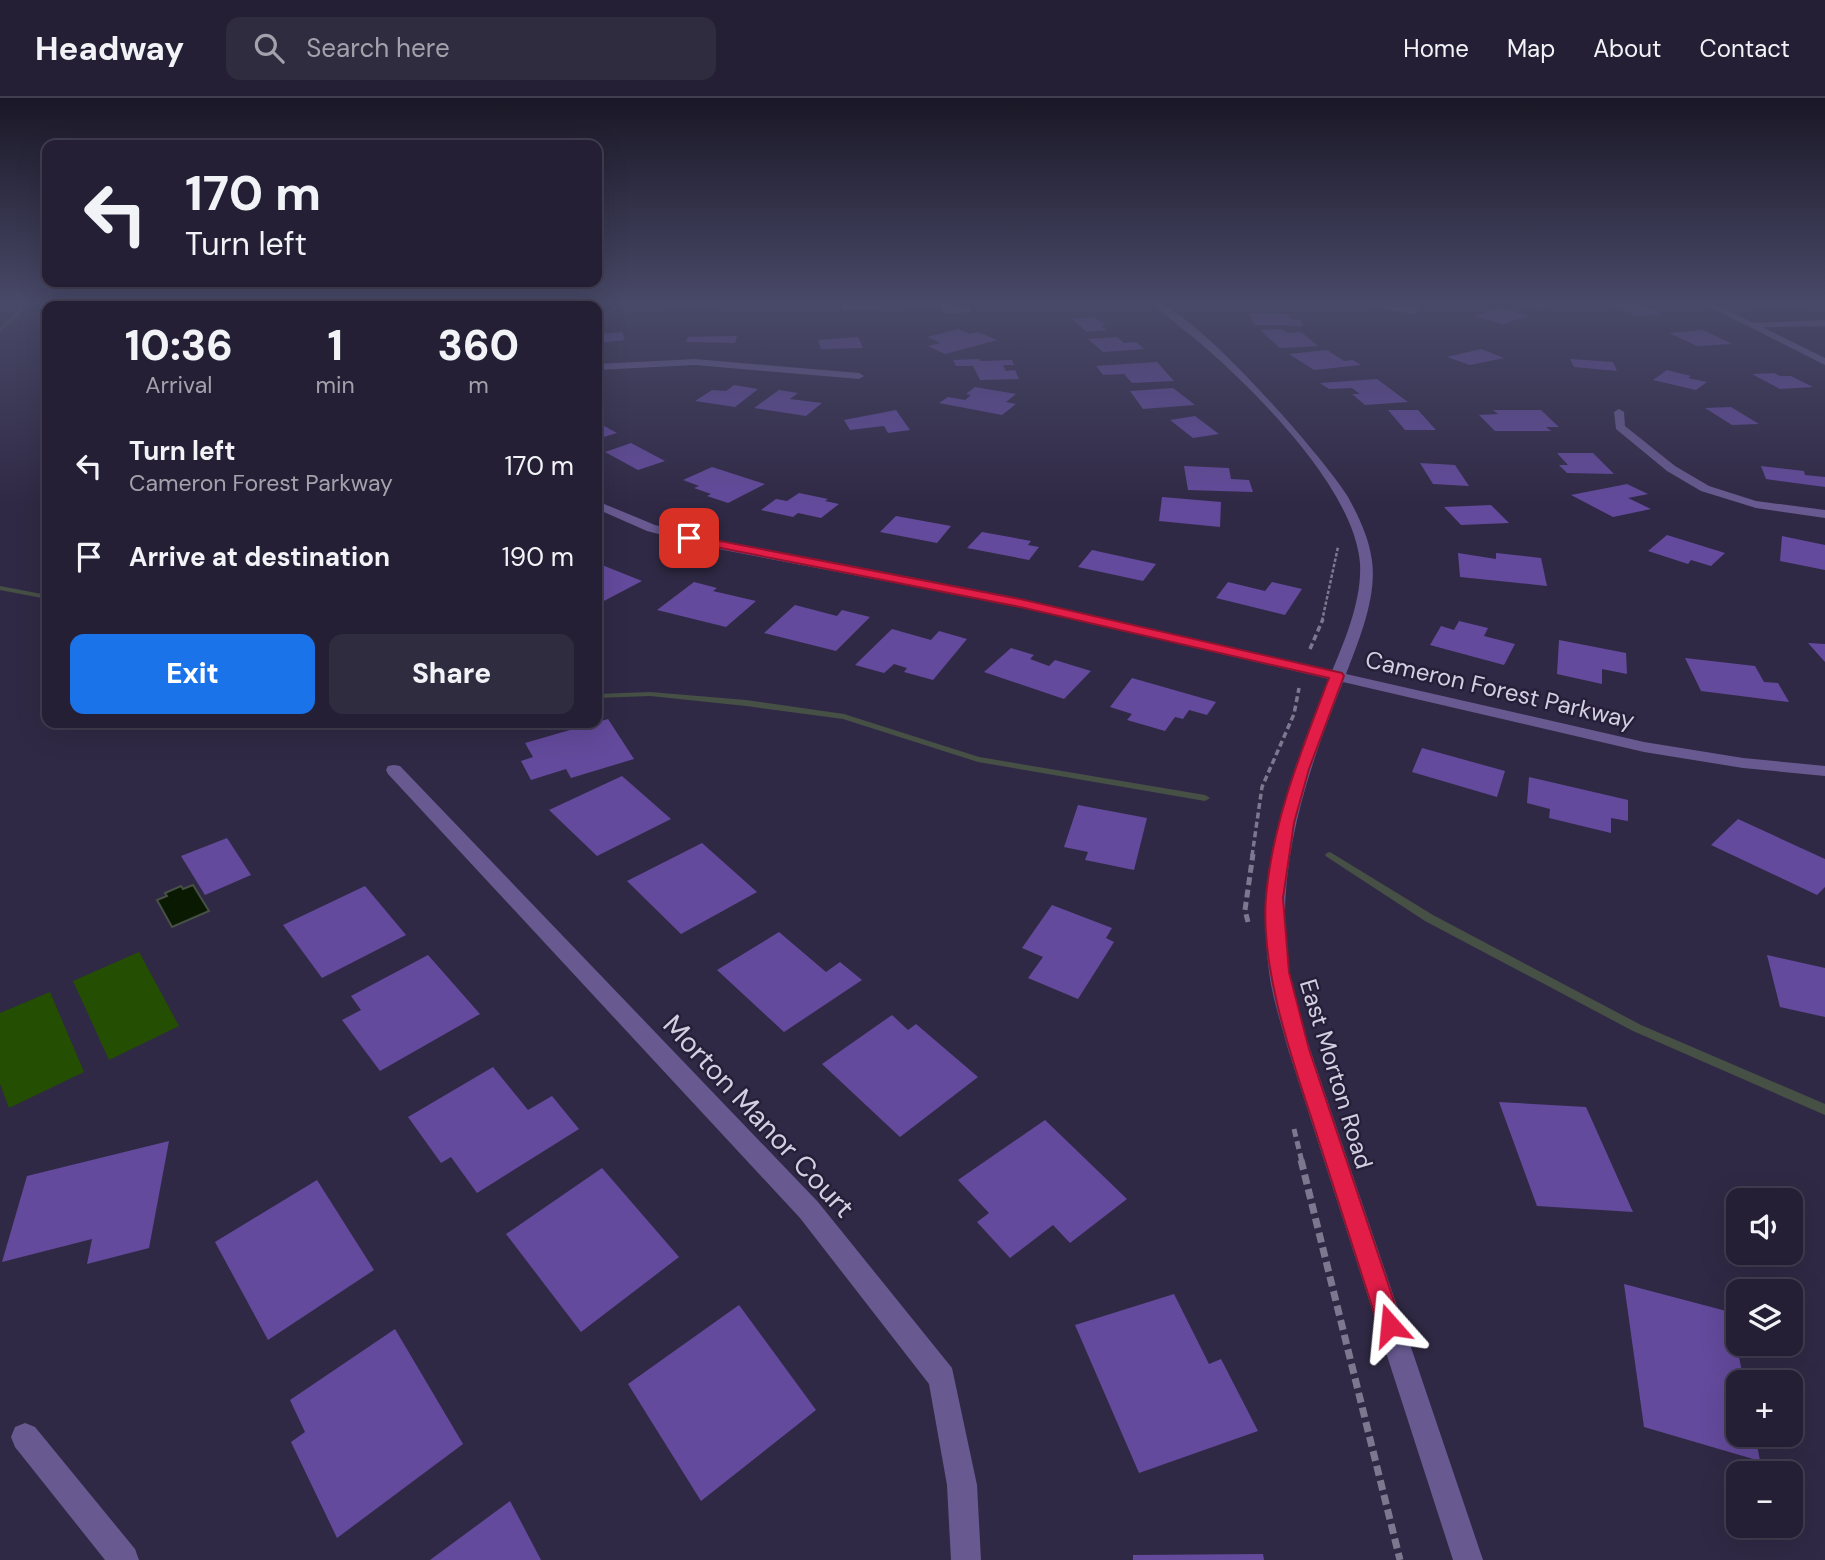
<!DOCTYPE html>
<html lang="en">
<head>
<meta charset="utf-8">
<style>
	body { margin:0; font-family:"DM Sans",sans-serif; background:#302c40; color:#f1f3f6; height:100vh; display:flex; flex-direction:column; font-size:26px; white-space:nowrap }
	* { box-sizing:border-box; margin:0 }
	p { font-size:23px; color:#a3a2ac }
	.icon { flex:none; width:38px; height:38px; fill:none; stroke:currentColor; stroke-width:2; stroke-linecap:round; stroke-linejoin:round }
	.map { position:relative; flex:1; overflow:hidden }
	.panel { position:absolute; left:42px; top:203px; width:560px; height:427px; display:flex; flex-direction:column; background:#241f34; border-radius:14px; box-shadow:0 7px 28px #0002,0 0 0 2px #413d4f }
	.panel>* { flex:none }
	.top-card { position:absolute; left:42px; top:42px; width:560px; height:147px; border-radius:14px; box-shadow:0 7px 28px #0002,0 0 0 2px #413d4f; background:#241f34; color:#f1f3f6; overflow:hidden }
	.fabs { position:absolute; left:1726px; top:1090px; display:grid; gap:14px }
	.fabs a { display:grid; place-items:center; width:77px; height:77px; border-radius:14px; background:#241f34; box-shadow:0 7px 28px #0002,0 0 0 2px #413d4f; font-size:35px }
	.pin { position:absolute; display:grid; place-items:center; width:60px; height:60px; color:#fff; margin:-30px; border-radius:14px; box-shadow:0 4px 10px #0006 }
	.me { position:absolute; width:77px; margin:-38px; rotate:342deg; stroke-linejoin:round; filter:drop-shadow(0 0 5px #0008) }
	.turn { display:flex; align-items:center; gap:24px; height:147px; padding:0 28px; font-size:32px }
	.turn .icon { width:91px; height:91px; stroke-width:2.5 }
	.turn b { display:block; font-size:49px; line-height:60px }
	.eta { display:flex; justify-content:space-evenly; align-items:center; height:119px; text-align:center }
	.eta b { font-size:42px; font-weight:800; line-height:49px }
	.primary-button { display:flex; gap:14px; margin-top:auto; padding:14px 28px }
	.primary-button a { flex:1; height:80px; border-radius:14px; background:#1a73e8; color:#fff; font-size:28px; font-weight:800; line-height:80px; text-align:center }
	.primary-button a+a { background:#302c40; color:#f1f3f6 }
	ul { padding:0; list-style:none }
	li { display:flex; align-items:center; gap:21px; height:91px; padding:0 28px }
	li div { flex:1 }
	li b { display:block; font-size:26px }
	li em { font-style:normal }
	header { display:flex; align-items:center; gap:42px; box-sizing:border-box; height:98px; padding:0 35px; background:#241f34; border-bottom:2px solid #413d4f }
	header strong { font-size:33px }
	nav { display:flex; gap:38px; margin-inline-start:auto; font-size:24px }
	.search { width:490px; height:63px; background:#302c40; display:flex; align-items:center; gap:18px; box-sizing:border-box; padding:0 24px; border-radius:14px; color:#a3a2ac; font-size:26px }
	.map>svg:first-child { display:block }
	.green { fill:#244e01 }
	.water { fill:#091902; stroke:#465045; stroke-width:2 }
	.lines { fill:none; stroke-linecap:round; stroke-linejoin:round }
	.stream { fill:#465045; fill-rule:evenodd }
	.building { fill:#634a9c }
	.path-far3 { stroke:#7d788f; stroke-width:2.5; stroke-dasharray:3.5 2; stroke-linecap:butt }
	.path-far2 { stroke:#7d788f; stroke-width:3.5; stroke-dasharray:6 3.5; stroke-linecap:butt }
	.path-far1 { stroke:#7d788f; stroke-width:5; stroke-dasharray:8 4.5; stroke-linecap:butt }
	.path { stroke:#7d788f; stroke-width:7; stroke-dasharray:10 5; stroke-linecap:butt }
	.minor { fill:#685a90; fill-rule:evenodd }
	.route { fill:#e11d48; stroke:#92132f; stroke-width:2 }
	.labels { text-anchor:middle; stroke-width:5; stroke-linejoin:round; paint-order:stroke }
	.street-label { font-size:24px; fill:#d3cfe1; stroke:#271f3a }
	.near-street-label { font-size:28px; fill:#d3cfe1; stroke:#271f3a }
</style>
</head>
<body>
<header>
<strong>Headway</strong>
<div class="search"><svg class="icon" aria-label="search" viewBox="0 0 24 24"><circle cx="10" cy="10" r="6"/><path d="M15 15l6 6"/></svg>Search here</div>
<nav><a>Home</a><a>Map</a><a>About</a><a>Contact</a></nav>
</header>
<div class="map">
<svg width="1825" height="1462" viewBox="0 0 1825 1462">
	<rect width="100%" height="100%" fill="#302945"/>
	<g class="green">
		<path d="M139 854 179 928 109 962 73 883Z"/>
		<path d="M50 894 84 974 9 1010 0 986V915Z"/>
	</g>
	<path class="water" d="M193 787 209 813 172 829 157 802 167 798 165 795 181 788 183 791Z"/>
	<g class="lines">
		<g class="stream">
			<path d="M29 203H34L0 234V230Z"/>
			<path d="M0 488 47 497V501L0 492Z"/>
			<path d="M650 594 746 602 844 616 979 659 1205 697 1210 700 1205 703 978 664 843 621 746 608 650 598 597 600V596Z"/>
			<path d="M1330 754 1433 817 1641 927 1825 1006V1017L1633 933 1425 823 1327 759 1325 757 1327 755Z"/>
		</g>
	</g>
	<g class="building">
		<path d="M669 203H721L712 210 664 207Z"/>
		<path d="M841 203H879L880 211 842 212Z"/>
		<path d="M905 203H953L956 209H969L971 214 944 215 941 209 907 210Z"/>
		<path d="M1383 203H1386L1422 210 1413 216 1374 209Z"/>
		<path d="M1519 203H1547L1544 206 1549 207 1543 211 1515 206Z"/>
		<path d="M1647 203 1656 207 1644 208 1662 216 1636 218 1608 204Z"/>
		<path d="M1748 203H1791L1803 208 1765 210Z"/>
		<path d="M1500 210 1529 218 1503 226 1474 218Z"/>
		<path d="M1250 215 1289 216 1291 221 1301 222 1303 228 1254 227Z"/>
		<path d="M1094 219 1106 227 1101 228 1107 232 1087 234 1072 221Z"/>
		<path d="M958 231 970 236 978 234 997 242 945 256 928 248 941 245 927 239Z"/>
		<path d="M1282 231 1287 235 1301 234 1318 248 1280 250 1260 232Z"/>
		<path d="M597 232H602L603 236 622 234 625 242 597 245Z"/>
		<path d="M1703 232 1732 246 1697 248 1669 235Z"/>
		<path d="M737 238 735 245 686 244 688 239Z"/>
		<path d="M858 239 863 250 821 251 818 242Z"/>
		<path d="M1117 239 1124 245 1136 244 1144 251 1103 254 1088 241Z"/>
		<path d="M1481 251 1504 260 1470 267 1447 259Z"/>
		<path d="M1327 252 1344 263 1353 262 1361 267 1314 272 1289 256Z"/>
		<path d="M979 261 981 263 1012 262 1014 267H1003L1006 273 1015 272 1019 281 980 282 973 268H956L953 262Z"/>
		<path d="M1570 261 1613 264 1617 273 1574 269Z"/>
		<path d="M1157 264 1174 283 1132 285 1124 276 1103 277 1096 268Z"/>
		<path d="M1667 272 1691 278 1688 280 1707 284 1696 292 1653 282Z"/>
		<path d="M1774 275 1780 278H1791L1813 289 1780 291 1752 276Z"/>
		<path d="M1377 281 1408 304 1365 307 1352 296H1360L1352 290 1329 291 1320 285Z"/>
		<path d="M734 287 758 291 735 309 695 303 712 292 726 293Z"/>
		<path d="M975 289 1016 296 1006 304 1016 306 1002 317 939 305 948 299 965 302 971 297 966 296Z"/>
		<path d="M1173 290 1195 307 1143 311 1130 293Z"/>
		<path d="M779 292 798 295 790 301 822 305 806 318 754 310Z"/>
		<path d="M1731 309 1759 326 1732 327 1705 310Z"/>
		<path d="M896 312 910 332 888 335 884 328 850 332 844 322Z"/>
		<path d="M1388 312H1418L1436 332H1405Z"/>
		<path d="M1493 312H1541L1559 329H1546L1551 333H1495L1479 317 1498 316Z"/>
		<path d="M1195 318 1219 336 1193 340 1170 322Z"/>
		<path d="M597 324 617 335 597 341Z"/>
		<path d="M631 345 665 363 638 372 605 354Z"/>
		<path d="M1557 355H1593L1614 376 1567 375 1559 367H1568Z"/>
		<path d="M1420 365 1455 367 1469 388 1433 386Z"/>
		<path d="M1184 368 1229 370 1231 381 1249 382 1253 394 1188 392Z"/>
		<path d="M1761 368 1804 373 1805 377 1825 379V389L1766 381Z"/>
		<path d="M712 369 765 386 728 405 707 398 711 396 694 390 699 388 683 382Z"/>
		<path d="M1627 386 1648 396 1628 400 1651 411 1613 419 1571 397Z"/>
		<path d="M799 395 828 401 825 403 839 406 821 420 798 415 793 419 761 412 776 401 787 403Z"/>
		<path d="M1162 399 1221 404 1220 429 1159 423Z"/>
		<path d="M1491 407 1509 425 1461 427 1444 409Z"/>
		<path d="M896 418 951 428 937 445 880 434Z"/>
		<path d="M982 434 1031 443 1028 447 1039 449 1029 462 967 450Z"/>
		<path d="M1667 437 1725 455 1711 468 1691 462 1688 466 1648 453Z"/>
		<path d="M1782 438 1825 447V472L1780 463Z"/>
		<path d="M1092 452 1156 466 1143 483 1078 469Z"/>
		<path d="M1458 455 1496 461V455L1541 460 1547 488 1460 479Z"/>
		<path d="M597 465 642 483 602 504 597 501Z"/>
		<path d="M694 484 717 490 713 493 756 503 726 529 657 512Z"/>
		<path d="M1228 484 1265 493 1272 484 1302 491 1285 517 1216 500Z"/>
		<path d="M795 507 837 518 842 512 870 519 836 553 764 535Z"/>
		<path d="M1459 523 1488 530 1484 538 1515 546 1504 567 1430 547 1441 528 1454 532Z"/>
		<path d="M892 531 931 542 939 533 967 541 933 582 904 574 907 570 894 566 884 575 855 567Z"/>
		<path d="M1559 542 1626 555 1627 576 1602 571V586L1557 576Z"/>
		<path d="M1808 545 1825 546V564Z"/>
		<path d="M1011 550 1034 557 1030 561 1049 568 1055 562 1091 573 1064 601 984 574Z"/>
		<path d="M1685 560 1755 568 1764 584 1778 585 1789 604 1701 593Z"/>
		<path d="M1132 580 1216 604 1207 617 1189 612 1183 621 1175 619 1165 633 1127 622 1132 616 1110 609Z"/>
		<path d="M608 621 634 661 571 680 566 671 531 682 521 663 533 659 525 645Z"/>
		<path d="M1422 650 1505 673 1497 699 1412 674Z"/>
		<path d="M622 678 671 721 597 758 549 712Z"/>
		<path d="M1529 679 1628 702V723L1611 720V735L1549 720 1550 711 1527 705Z"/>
		<path d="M1078 707 1147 720 1134 772 1085 762 1088 754 1064 749Z"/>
		<path d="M1738 721 1825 761V789L1817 797 1711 747Z"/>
		<path d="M227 740 251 777 205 797 181 758Z"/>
		<path d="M702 745 757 794 681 836 627 783Z"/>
		<path d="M365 788 406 837 322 880 283 827Z"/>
		<path d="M1052 807 1112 830 1106 840 1114 844 1078 901 1028 880 1043 859 1022 850Z"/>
		<path d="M779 834 826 874 840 864 862 882 784 934 717 872Z"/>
		<path d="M428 857 480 916 380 973 342 922 361 912 351 898Z"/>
		<path d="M1767 857 1825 870V919L1780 909Z"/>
		<path d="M892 917 908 932 916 926 978 979 900 1039 822 966Z"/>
		<path d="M493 969 528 1012 552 998 579 1031 477 1095 451 1059 441 1065 408 1019Z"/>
		<path d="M1499 1004 1586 1009 1633 1114 1537 1108Z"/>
		<path d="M1045 1022 1127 1101 1070 1145 1053 1127 1010 1160 977 1124 989 1115 958 1082Z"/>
		<path d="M169 1043 149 1150 87 1166 92 1141 2 1164 27 1078Z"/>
		<path d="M602 1070 679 1159 581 1234 506 1136Z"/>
		<path d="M317 1082 374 1172 268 1242 215 1144Z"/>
		<path d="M1624 1186 1730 1214 1744 1284H1738V1337H1755L1760 1363 1644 1329Z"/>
		<path d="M1174 1196 1209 1266 1221 1261 1258 1333 1139 1375 1075 1227Z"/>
		<path d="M739 1207 816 1312 701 1403 628 1286Z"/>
		<path d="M395 1231 463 1346 337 1440 291 1344 305 1334 290 1302Z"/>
		<path d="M510 1403 541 1462H430Z"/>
		<path d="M1263 1456 1264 1462H1133V1457Z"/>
	</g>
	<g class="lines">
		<path class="path-far3" d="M1322 523 1338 449"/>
		<g class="path-far2">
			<path d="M1310 551 1323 521"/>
			<path d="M1252 758 1262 689 1294 616 1299 590"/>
		</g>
		<g class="path-far1">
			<path d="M1248 824 1245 812 1253 756"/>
			<path d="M1294 1031 1302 1064"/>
		</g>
		<path class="path" d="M1301 1062 1400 1462"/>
		<g class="minor">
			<path d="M296 203H304L301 208H293Z"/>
			<path d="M1150 203C1188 203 1325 361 1348 399 1359 419 1369 440 1372 463 1377 499 1359 542 1346 576L1644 644 1743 660 1825 668V678L1743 670 1644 654 1343 584C1306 676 1273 774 1289 874 1293 900 1302 926 1310 951L1483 1462H1453L1288 951C1281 925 1272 899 1269 873 1255 770 1291 674 1329 581L1020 509 708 449 647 433 597 411V403L655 427 709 441 1020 501 1332 573C1346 540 1362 501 1360 465 1354 392 1260 298 1207 251 1189 235 1168 220 1150 203Z"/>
			<path d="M1698 203H1709L1753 225 1825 222V228L1762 229 1825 260V267Z"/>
			<path d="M695 261 859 275 864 278 859 281 695 267 597 272V266Z"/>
			<path d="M1619 311 1624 314 1625 328 1675 368 1709 388 1756 403 1825 412V420L1756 410 1701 393 1667 373 1616 331 1614 314Z"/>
			<path d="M394 667 400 668 818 1104 952 1270 977 1387 981 1462H951L947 1387 929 1286 800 1120 388 676 386 672 388 668Z"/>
			<path d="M25 1325 35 1329 135 1451 139 1462H105L15 1349 11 1339 15 1329Z"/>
		</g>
	</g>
	<linearGradient id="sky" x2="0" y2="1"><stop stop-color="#1a1726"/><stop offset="0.5" stop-color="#484968"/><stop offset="1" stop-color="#484968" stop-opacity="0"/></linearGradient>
	<rect width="1825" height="408" fill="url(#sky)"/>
	<path class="route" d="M689 437 1020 501 1342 575 1344 578 1309 671 1294 725 1283 800 1289 874 1309 951 1402 1227 1399 1236 1390 1239 1382 1236 1378 1227C1357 1162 1336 1096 1315 1031 1292 961 1260 872 1266 798 1273 722 1302 651 1329 580L1020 509 685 443V438Z"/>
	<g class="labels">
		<g class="street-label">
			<text transform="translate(1500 592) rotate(13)" y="8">Cameron Forest Parkway</text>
			<text transform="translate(1336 976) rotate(73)" y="8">East Morton Road</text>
		</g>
		<g class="near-street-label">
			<text transform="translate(759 1018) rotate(47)" y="10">Morton Manor Court</text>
		</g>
	</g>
</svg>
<div class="fabs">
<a><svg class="icon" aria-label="sound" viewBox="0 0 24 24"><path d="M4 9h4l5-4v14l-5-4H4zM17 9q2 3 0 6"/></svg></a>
<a><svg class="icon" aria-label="layers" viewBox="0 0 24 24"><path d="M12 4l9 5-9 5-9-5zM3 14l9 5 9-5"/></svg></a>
<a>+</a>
<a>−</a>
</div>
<div class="pin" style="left:689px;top:440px;background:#d93025"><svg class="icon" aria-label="arrive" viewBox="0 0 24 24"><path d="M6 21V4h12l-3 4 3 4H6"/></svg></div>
<svg class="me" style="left:1390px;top:1227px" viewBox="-20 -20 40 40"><path d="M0-17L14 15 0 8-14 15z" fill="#e11d48" stroke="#fff" stroke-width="4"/></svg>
<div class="top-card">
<div class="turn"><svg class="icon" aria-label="left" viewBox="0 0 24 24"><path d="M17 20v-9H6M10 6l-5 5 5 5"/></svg><div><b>170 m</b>Turn left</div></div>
</div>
<section class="panel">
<div class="eta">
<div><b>10:36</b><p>Arrival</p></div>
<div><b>1</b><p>min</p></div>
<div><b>360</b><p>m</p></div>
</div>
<ul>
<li><svg class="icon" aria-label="left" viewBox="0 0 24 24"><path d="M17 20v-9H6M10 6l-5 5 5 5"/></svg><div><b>Turn left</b><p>Cameron Forest Parkway</p></div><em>170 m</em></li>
<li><svg class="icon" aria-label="arrive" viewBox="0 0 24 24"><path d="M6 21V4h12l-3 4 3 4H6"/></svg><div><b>Arrive at destination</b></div><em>190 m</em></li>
</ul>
<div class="primary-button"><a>Exit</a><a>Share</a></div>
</section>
</div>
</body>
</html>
